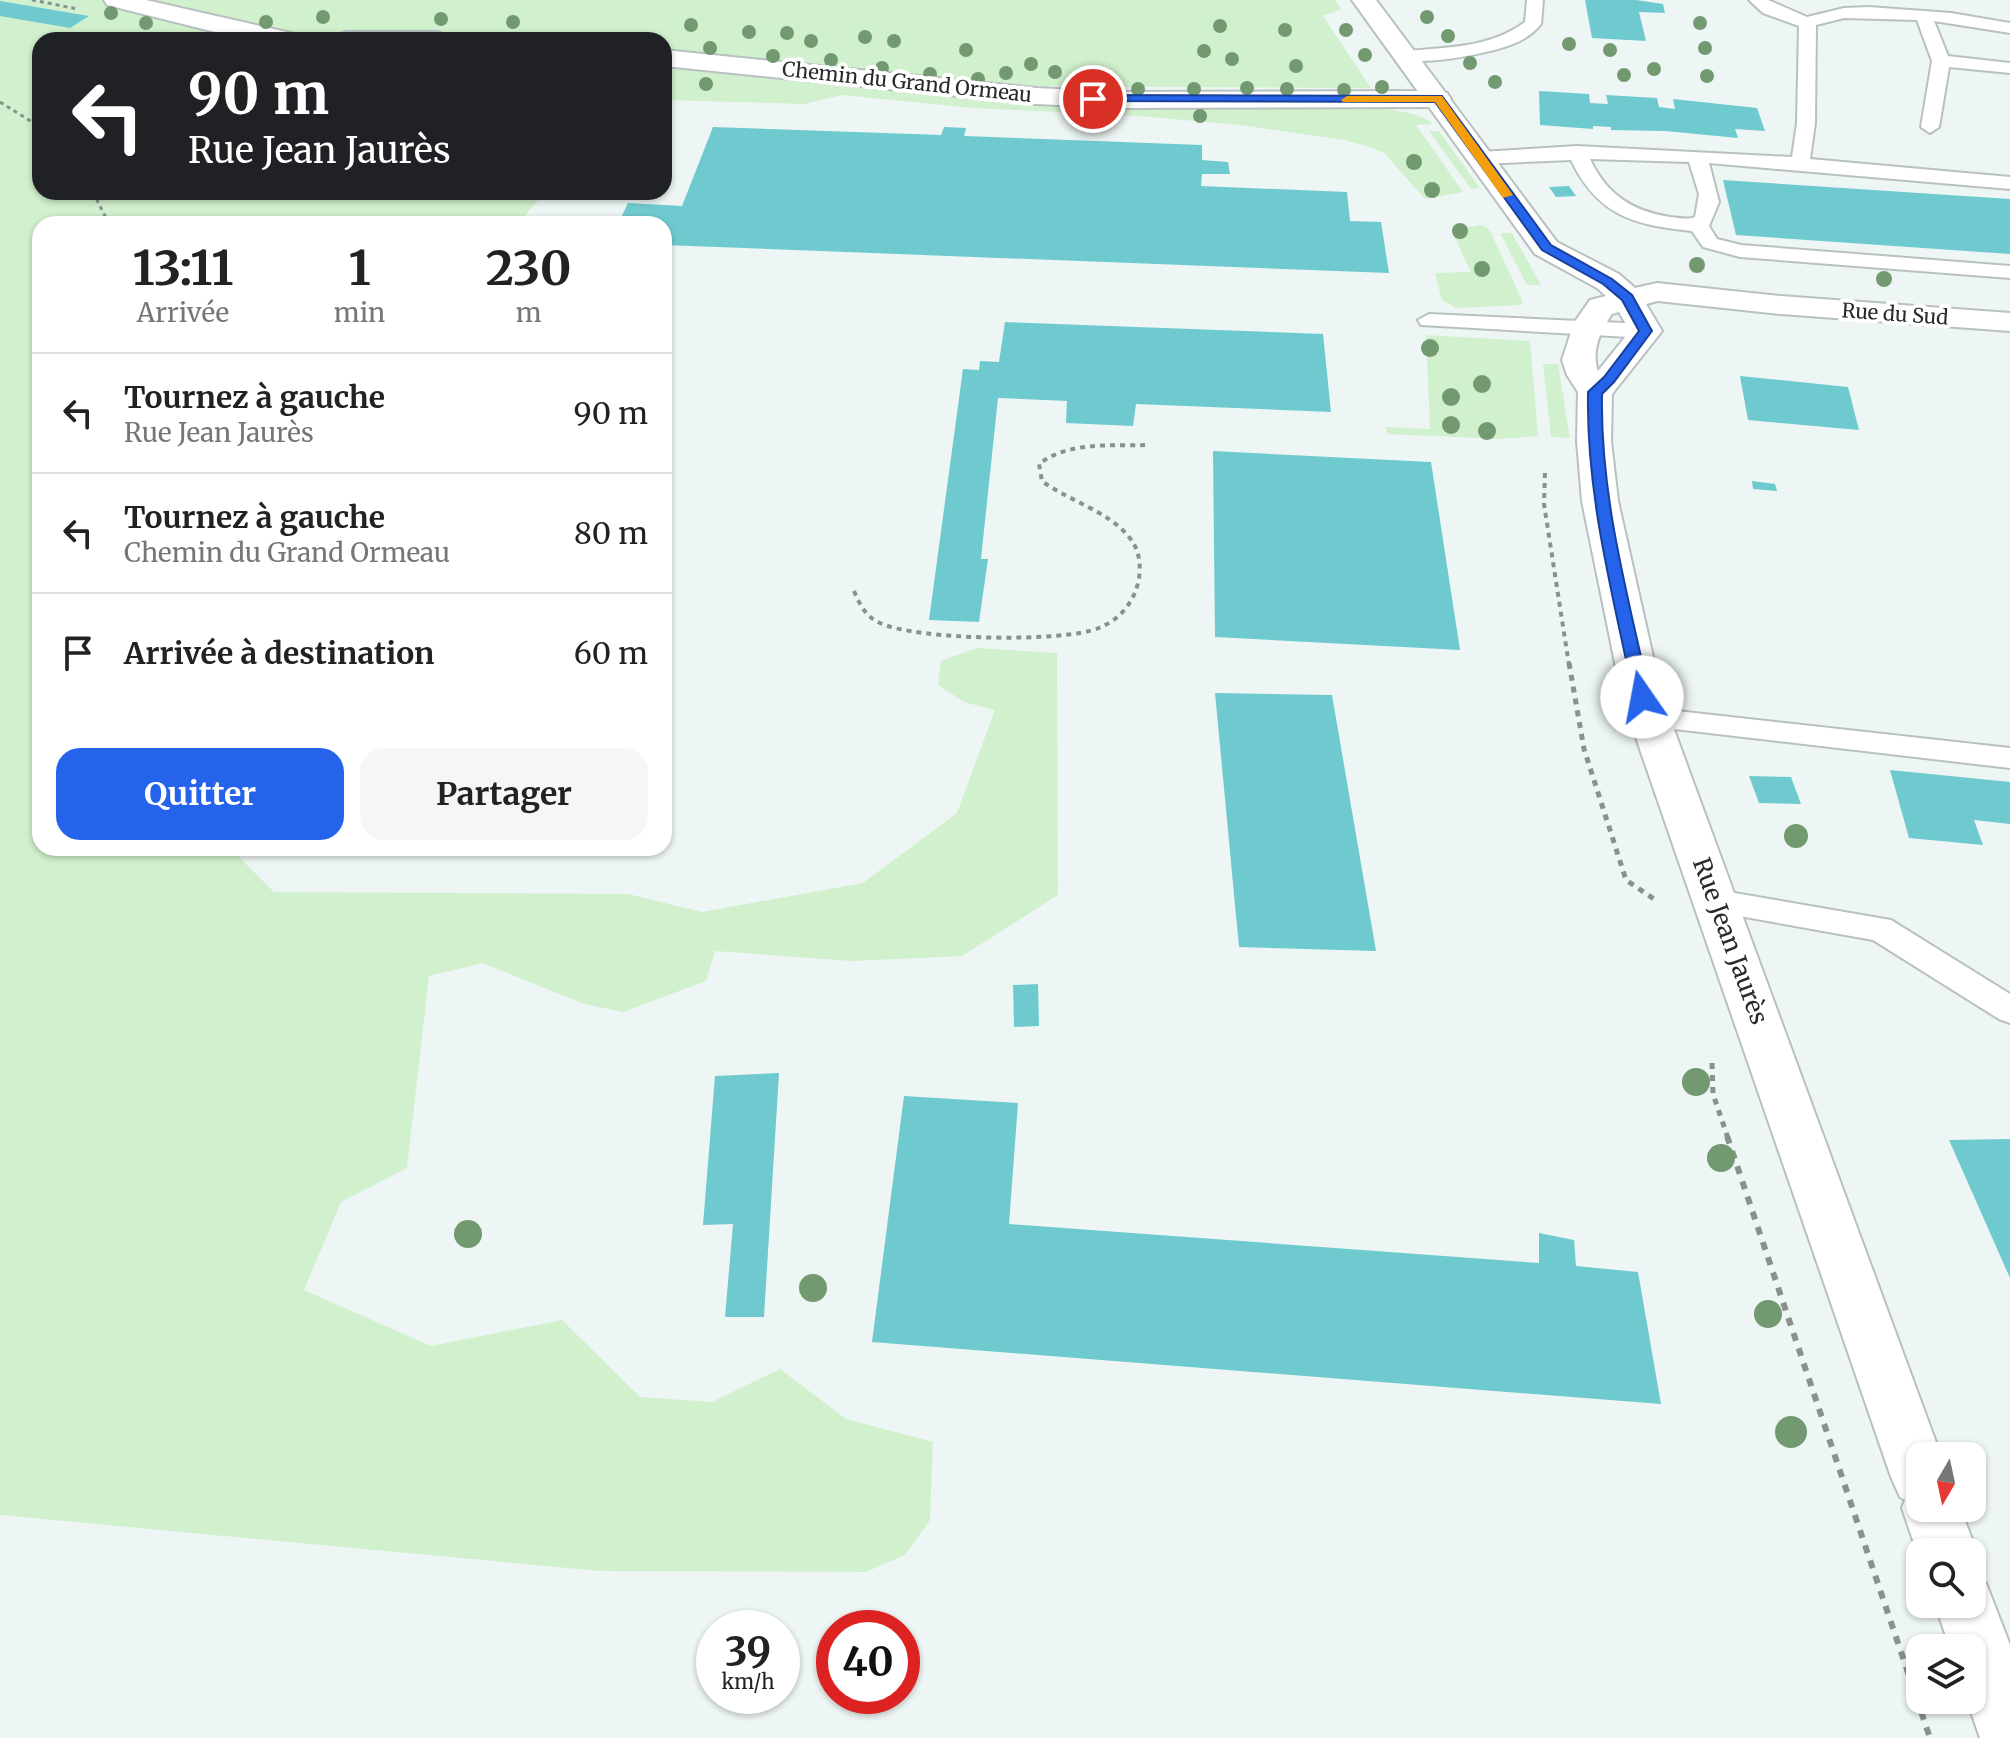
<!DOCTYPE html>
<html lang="fr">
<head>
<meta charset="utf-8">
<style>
	body { margin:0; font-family:Merriweather,serif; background:#f6f6f6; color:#222; height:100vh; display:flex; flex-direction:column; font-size:30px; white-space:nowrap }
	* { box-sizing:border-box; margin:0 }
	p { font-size:26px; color:#767676 }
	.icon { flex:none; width:44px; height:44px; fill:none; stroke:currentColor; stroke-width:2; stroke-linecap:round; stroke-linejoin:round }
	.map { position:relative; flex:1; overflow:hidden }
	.panel { position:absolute; left:32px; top:216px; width:640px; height:640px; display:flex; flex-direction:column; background:#fff; border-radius:24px; box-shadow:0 2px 6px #0004 }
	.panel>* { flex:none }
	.guide { position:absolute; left:32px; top:32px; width:640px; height:168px; border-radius:24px; box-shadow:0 2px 6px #0004; background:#202124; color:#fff; overflow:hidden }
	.needle { width:52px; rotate:189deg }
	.fabs { position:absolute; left:1906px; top:1442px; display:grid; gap:16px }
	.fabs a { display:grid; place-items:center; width:80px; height:80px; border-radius:16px; background:#fff; box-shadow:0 2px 6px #0004; font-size:40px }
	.speed { position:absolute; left:696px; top:1610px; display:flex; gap:16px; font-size:40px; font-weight:700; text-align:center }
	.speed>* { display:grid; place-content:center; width:104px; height:104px; border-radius:50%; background:#fff; box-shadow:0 2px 6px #0004; line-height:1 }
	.speed small { font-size:20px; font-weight:400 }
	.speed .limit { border:12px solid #d22; background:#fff; color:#111 }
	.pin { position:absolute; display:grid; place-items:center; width:68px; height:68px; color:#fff; margin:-34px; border:4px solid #fff; border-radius:50%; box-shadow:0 2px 8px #0007 }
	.me { position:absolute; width:88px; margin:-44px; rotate:348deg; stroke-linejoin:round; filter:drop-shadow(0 0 6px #0008) }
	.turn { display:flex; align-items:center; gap:28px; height:168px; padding:0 24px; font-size:36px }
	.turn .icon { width:104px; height:104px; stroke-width:2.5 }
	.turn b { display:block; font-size:56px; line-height:68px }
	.eta { display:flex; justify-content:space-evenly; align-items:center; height:136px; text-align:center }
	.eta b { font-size:48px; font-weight:700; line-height:56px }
	.primary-button { display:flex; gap:16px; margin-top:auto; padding:16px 24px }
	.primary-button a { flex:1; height:92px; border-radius:24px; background:#2563eb; color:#fff; font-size:32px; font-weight:700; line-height:92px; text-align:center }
	.primary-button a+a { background:#f6f6f6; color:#222 }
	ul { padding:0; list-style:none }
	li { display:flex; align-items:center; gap:24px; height:120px; padding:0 24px; border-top:2px solid #e0e0e0 }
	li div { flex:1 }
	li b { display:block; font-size:30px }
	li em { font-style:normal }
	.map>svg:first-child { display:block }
	.green { fill:#d1f0cd }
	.building { fill:#6fcacf }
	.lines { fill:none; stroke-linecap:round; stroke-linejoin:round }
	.service-casing { stroke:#b8c1bf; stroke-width:4 }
	.minor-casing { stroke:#b8c1bf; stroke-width:4 }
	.tertiary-casing { stroke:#b8c1bf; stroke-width:4 }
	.path-far3 { stroke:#8a908e; stroke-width:3; stroke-dasharray:4 4; stroke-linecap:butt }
	.path-far2 { stroke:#8a908e; stroke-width:4; stroke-dasharray:5 5; stroke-linecap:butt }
	.path-far1 { stroke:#8a908e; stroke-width:5; stroke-dasharray:6 6; stroke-linecap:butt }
	.path { stroke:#8a908e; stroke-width:6; stroke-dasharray:8 8; stroke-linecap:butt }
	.service { fill:#fff; fill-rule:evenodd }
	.minor { fill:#fff; fill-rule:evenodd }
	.tertiary { fill:#fff; fill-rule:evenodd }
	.tree { fill:#729970 }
	.route { fill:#2563eb; stroke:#184099; stroke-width:2 }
	.slow { fill:#f59e0b }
	.labels { text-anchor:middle; stroke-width:8; stroke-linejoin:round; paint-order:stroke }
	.far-street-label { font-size:20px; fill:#282b2a; stroke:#fff }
	.street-label { font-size:24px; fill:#282b2a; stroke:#fff }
</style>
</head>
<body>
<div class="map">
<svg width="2010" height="1738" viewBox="0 0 2010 1738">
	<rect width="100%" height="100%" fill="#edf6f4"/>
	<g class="green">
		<path d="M0 0H1335L1341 9 1323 16 1371 88 1007 86 664 52V40H40V192H545L518 224H40V848H230L274 892 628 894 702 912 863 883 957 813 995 710 964 702 938 685 941 661 977 648 1057 653 1058 895 962 956 852 961 715 951 706 981 623 1012 584 1004 483 963 429 976 407 1168 341 1202 304 1290 431 1346 562 1320 640 1397 712 1402 780 1369 846 1419 933 1442 930 1520 905 1555 866 1572 600 1571 0 1515Z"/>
		<path d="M664 62 1132 107 1386 109C1404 112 1419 113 1433 124L1416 125 1463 192 1425 199 1384 153 1367 146 1344 140 1241 125 1138 116 973 108 842 95 804 104 664 100Z"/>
		<path d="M1429 131H1439L1480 188 1471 189Z"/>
		<path d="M1480 225 1486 227 1491 233 1523 302 1521 305 1456 308 1442 300 1435 273 1471 272 1451 230Z"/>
		<path d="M1500 233H1512L1541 285H1527Z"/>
		<path d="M1426 335 1530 341 1538 436 1500 439 1387 434 1386 427 1430 429Z"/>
		<path d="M1543 364H1558L1570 438 1551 437Z"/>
	</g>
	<g class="building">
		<path d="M1585 0H1636L1663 4 1665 13 1639 12 1646 41 1592 38Z"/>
		<path d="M0 1 89 16 70 28 0 16Z"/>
		<path d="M1539 91 1589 94 1590 103 1608 104 1606 95 1657 98 1659 107 1675 109 1673 99 1757 108 1765 131 1735 129 1738 138 1665 131 1611 130V127L1593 126V129L1540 125Z"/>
		<path d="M713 127 941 135 944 127 966 128 964 136 1202 145V160L1228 162 1230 174H1202L1201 186 1347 192 1350 221 1381 222 1389 273 664 245V224H618L628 203 682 206Z"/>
		<path d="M1723 180 2010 199V254L1736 235Z"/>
		<path d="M1569 186 1576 196 1556 197 1549 187Z"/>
		<path d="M1005 322 1323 334 1331 412 1136 404 1133 426 1066 423 1067 401 998 398 981 559H988L979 622 929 620 963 369 979 370 980 361 999 362Z"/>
		<path d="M1740 376 1848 387 1859 430 1748 420Z"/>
		<path d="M1213 451 1431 462 1460 650 1215 637Z"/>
		<path d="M1752 481 1775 484 1777 491 1753 489Z"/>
		<path d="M1215 693 1332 695 1376 951 1239 947Z"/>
		<path d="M1890 770 2010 782V824L1974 820 1983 845 1909 838Z"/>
		<path d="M1749 776 1791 777 1801 804 1759 803Z"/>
		<path d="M1038 984 1039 1026 1014 1027 1013 985Z"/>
		<path d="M779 1073 764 1317H725L733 1224 703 1225 715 1076Z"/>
		<path d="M904 1096 1018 1103 1009 1224 1539 1263V1233L1574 1240 1576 1266 1638 1272 1661 1404 872 1342Z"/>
		<path d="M2010 1139V1278L1949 1140Z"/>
	</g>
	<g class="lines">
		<g class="service-casing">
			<g id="service">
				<path d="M1527 0H1543L1541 24C1533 34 1522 41 1510 45 1491 53 1412 69 1398 56L1407 51C1448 47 1490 48 1525 22Z"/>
				<path d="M1749 0H1768L1807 17 1844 8 1869 7 1951 13 2010 23V33L1934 21 1948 56 2010 63V73L1949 67 1939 127 1930 133 1921 127 1932 61 1917 20 1844 18 1816 25 1815 123 1810 159 2010 177V189L1709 163 1719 202 1709 226 1717 239 1741 245 2010 266V278L1740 257 1703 247 1692 231C1634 225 1598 216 1571 160L1481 164 1471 158 1481 152 1577 146 1792 157 1797 123 1799 26 1763 13ZM1590 159 1689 162 1699 194 1695 217C1688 220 1679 218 1670 217 1632 211 1607 195 1590 159Z"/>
				<path d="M1429 314 1646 324 1657 331 1646 338 1421 325 1418 320Z"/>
				<path d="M1650 708 2010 748V768L1640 725 1636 718 1640 711Z"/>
				<path d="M1717 890 1891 920 2010 994V1023L1999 1019 1873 940 1706 910 1702 902 1706 894Z"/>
			</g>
		</g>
		<g class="minor-casing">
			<g id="minor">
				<path d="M104 0H146L300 35 304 40H247L107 5Z"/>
				<path d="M346 32H437L446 35 450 40H333L337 35Z"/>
				<path d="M664 50 1036 88 1122 92 1438 91 1447 93 1451 99 1447 105 1438 107 1122 108 1036 104 664 66Z"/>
			</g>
		</g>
		<g class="tertiary-casing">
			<g id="tertiary">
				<path d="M1352 0H1376L1557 242 1619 274 1635 288 1657 283 1781 296 2010 313V331L1781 314 1658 301 1646 304 1662 331 1612 394 1611 441 1618 501 1662 697 1941 1456H1920V1508H1960L1977 1552 1972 1563V1552H1920V1559L1917 1552 1902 1508 1905 1500 1900 1497 1891 1477 1622 697 1582 501 1577 441 1578 392 1567 375 1562 360 1574 323 1590 300 1606 296 1597 288 1535 254ZM1619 312 1630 331 1598 371C1591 351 1600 331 1612 314Z"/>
				<path d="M1972 1577 1986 1583 2010 1645V1738H1980L1967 1700H1972V1648H1950L1935 1604H1972Z"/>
			</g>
		</g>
		<g class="path-far3">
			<path d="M32 0 78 9"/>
			<path d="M0 102 40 127"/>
			<path d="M93 192 109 224"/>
		</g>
		<g class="path-far2">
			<path d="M1545 473 1544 504 1569 665"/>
			<path d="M854 591C860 605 866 617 880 623 916 640 1062 643 1099 628 1121 619 1135 601 1139 578 1141 563 1139 549 1129 537 1108 511 1069 501 1042 481L1039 464C1069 441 1112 446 1148 445"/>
		</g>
		<g class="path-far1">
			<path d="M1569 663 1584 749 1626 880 1657 901"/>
			<path d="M1712 1063 1713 1094 1728 1138"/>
		</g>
		<path class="path" d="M1727 1136 1930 1738"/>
		<use href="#service" class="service"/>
		<use href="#minor" class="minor"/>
		<use href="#tertiary" class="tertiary"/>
	</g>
	<g class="tree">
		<circle cx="111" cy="13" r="7"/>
		<circle cx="323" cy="17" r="7"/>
		<circle cx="1427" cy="17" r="7"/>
		<circle cx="441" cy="19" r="7"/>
		<circle cx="266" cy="22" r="7"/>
		<circle cx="513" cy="22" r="7"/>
		<circle cx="146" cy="23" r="7"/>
		<circle cx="1700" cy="23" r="7"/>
		<circle cx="691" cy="25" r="7"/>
		<circle cx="1220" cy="26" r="7"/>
		<circle cx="1285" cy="30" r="7"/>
		<circle cx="1346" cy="30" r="7"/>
		<circle cx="749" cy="32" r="7"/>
		<circle cx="787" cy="33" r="7"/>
		<circle cx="1448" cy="36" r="7"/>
		<circle cx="865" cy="37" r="7"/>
		<circle cx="811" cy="41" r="7"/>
		<circle cx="894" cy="41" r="7"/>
		<circle cx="1569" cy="44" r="7"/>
		<circle cx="710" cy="48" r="7"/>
		<circle cx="1705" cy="48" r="7"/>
		<circle cx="966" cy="50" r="7"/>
		<circle cx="1610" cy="50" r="7"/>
		<circle cx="1204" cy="51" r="7"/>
		<circle cx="1365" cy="55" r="7"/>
		<circle cx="773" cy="56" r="7"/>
		<circle cx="1232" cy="59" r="7"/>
		<circle cx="831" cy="60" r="7"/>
		<circle cx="1470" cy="63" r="7"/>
		<circle cx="1031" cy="64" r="7"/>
		<circle cx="1296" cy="66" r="7"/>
		<circle cx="882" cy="68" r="7"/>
		<circle cx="1654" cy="69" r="7"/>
		<circle cx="1055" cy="72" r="7"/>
		<circle cx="1006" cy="73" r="7"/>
		<circle cx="930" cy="74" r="7"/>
		<circle cx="1624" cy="75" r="7"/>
		<circle cx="1707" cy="76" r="7"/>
		<circle cx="978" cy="79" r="7"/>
		<circle cx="1495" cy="82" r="7"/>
		<circle cx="706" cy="84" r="7"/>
		<circle cx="1382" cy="87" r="7"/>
		<circle cx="1247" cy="88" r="7"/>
		<circle cx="1092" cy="89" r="7"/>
		<circle cx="1138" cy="89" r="7"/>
		<circle cx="1194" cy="89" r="7"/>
		<circle cx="1287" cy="89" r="7"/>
		<circle cx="1344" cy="90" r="7"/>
		<circle cx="1200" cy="116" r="7"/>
		<circle cx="1414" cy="162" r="8"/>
		<circle cx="1432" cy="190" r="8"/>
		<circle cx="1460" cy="231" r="8"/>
		<circle cx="1697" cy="265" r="8"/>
		<circle cx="1482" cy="269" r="8"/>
		<circle cx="1884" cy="279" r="8"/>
		<circle cx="1430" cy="348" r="9"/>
		<circle cx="1482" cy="384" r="9"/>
		<circle cx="1451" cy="397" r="9"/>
		<circle cx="1451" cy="425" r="9"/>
		<circle cx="1487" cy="431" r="9"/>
		<circle cx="1796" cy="836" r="12"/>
		<circle cx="1696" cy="1082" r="14"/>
		<circle cx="1721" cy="1158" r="14"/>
		<circle cx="468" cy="1234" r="14"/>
		<circle cx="813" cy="1288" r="14"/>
		<circle cx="1768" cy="1314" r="14"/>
		<circle cx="1791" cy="1432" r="16"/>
	</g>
	<path class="route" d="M1093 95 1442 96 1551 245 1612 279 1632 295 1652 331 1614 382 1602 394C1600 497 1628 596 1650 697L1648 701H1636L1634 697C1613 596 1586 496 1588 392L1604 377 1639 331 1622 300 1603 284 1542 250 1435 102 1090 101 1088 99Z"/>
	<path class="slow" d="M1347 96H1442L1513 195 1503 198 1435 102H1343L1341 100Z"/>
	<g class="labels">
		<g class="far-street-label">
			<text transform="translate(907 82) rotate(6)" y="7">Chemin du Grand Ormeau</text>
			<text transform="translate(1895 314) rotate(4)" y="7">Rue du Sud</text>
		</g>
		<g class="street-label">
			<text transform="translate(1730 941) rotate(70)" y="8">Rue Jean Jaurès</text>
		</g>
	</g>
</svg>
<div class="fabs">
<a><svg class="needle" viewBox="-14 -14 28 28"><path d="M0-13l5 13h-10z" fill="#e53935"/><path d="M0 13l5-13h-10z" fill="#767676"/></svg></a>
<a><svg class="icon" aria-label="search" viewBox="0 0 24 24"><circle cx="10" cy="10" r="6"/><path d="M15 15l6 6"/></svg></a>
<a><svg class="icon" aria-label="layers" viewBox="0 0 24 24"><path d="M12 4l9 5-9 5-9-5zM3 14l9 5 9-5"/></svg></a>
</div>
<div class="speed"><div>39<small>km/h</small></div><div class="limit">40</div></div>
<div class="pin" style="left:1093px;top:99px;background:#d93025"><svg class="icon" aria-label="arrive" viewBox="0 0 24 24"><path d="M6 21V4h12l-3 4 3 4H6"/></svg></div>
<svg class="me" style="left:1642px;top:697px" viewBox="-20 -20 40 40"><circle r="19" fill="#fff"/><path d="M0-13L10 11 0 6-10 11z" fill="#2563eb"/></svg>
<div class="guide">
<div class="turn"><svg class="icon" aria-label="left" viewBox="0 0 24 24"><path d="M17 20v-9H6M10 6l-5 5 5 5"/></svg><div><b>90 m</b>Rue Jean Jaurès</div></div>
</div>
<section class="panel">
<div class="eta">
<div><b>13:11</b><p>Arrivée</p></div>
<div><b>1</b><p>min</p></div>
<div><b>230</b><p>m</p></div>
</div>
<ul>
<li><svg class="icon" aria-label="left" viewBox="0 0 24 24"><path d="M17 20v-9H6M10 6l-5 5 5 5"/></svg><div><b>Tournez à gauche</b><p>Rue Jean Jaurès</p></div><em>90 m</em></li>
<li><svg class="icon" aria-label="left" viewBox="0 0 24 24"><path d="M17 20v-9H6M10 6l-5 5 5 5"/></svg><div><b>Tournez à gauche</b><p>Chemin du Grand Ormeau</p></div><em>80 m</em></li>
<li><svg class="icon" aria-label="arrive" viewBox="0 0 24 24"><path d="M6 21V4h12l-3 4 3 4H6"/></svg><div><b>Arrivée à destination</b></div><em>60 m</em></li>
</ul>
<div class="primary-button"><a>Quitter</a><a>Partager</a></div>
</section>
</div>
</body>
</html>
